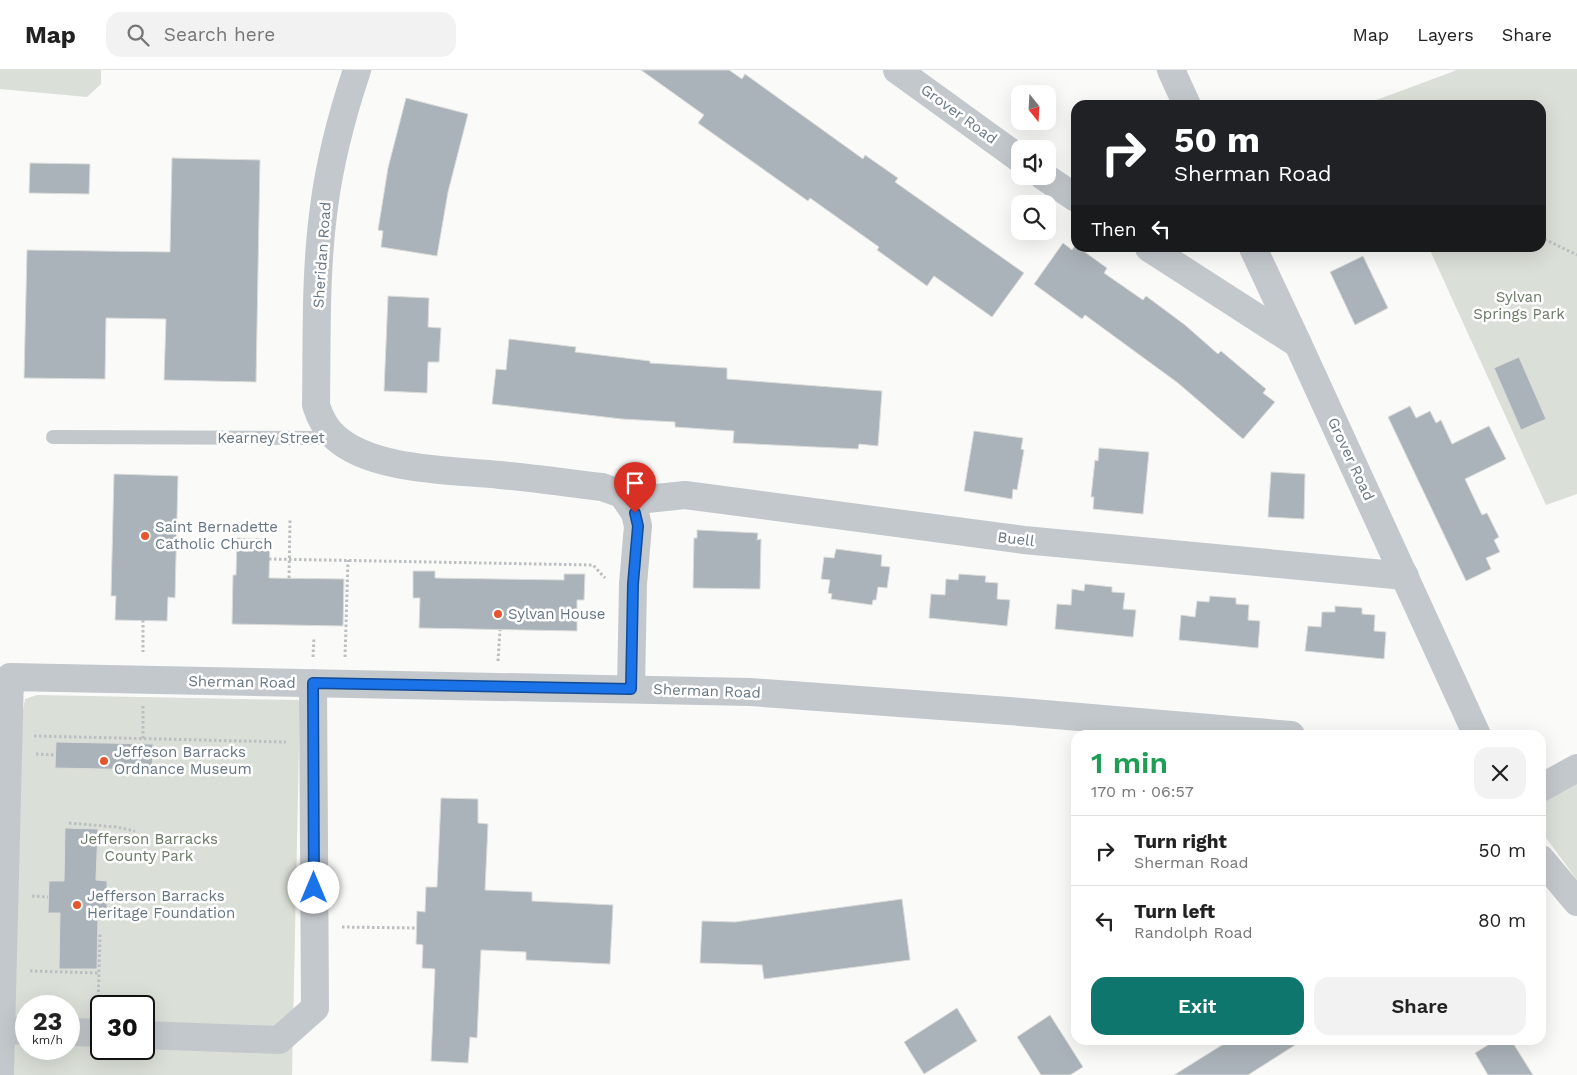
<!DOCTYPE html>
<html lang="en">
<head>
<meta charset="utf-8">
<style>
	body { margin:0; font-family:"Work Sans",sans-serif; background:#f2f2f2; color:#222; height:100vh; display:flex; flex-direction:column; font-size:19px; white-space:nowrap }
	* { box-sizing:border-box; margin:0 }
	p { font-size:16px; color:#767676 }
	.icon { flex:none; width:28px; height:28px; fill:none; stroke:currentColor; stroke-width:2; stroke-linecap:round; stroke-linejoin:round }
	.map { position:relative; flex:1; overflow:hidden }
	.sheet { position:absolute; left:1071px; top:660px; width:475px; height:315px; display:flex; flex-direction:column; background:#fff; border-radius:15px; box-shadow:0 5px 20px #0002 }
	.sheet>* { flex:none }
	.hud { position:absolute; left:1071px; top:30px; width:475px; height:152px; border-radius:15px; box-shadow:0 5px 20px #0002; background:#202124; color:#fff; overflow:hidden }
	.needle { width:32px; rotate:162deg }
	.fabs { position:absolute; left:1011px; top:15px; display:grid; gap:10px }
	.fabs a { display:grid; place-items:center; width:45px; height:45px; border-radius:10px; background:#fff; box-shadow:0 5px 20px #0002; font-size:25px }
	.speed { position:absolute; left:15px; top:925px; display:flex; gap:10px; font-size:25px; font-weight:700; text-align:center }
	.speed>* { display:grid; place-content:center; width:65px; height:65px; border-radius:50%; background:#fff; box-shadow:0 5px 20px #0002; line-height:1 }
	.speed small { font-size:12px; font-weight:400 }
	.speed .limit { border:2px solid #111; border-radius:8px; background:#fff; color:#111 }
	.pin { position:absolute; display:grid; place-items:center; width:42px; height:42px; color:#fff; margin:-51px -21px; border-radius:50% 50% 50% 0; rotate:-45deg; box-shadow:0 0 5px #0007 }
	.pin .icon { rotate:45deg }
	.me { position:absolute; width:55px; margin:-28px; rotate:0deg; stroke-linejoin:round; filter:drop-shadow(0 0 4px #0008) }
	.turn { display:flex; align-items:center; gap:18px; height:105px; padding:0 20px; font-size:22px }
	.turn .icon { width:65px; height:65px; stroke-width:2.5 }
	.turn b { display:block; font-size:35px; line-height:42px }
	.then { display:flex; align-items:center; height:48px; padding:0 20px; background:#0003; gap:10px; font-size:19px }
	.round { display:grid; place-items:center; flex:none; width:52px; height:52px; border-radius:15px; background:#f2f2f2 }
	.summary { display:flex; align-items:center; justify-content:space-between; height:85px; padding:0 20px }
	h1 { font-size:30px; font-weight:600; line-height:38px; color:#1e9e55 }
	.button { display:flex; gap:10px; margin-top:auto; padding:10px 20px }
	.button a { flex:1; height:58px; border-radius:15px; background:#0f766e; color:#fff; font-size:20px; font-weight:600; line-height:58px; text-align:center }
	.button a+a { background:#f2f2f2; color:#222 }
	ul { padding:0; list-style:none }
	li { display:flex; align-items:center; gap:15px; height:70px; padding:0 20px; border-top:1px solid #e0e0e0 }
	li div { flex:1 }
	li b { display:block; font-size:19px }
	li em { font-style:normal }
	header { display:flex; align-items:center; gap:30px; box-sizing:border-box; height:70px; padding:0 25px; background:#fff; border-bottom:1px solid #e0e0e0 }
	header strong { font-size:24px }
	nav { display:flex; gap:28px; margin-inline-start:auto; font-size:18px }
	.search { width:350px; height:45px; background:#f2f2f2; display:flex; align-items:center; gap:12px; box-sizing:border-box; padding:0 18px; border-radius:15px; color:#767676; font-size:19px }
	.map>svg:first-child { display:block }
	.green { fill:#dadfd7; fill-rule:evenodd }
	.building { fill:#aab3b9; stroke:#dcdcda }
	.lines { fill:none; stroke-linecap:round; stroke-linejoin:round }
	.path { stroke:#bbbfc2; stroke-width:3; stroke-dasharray:2.5 2.5; stroke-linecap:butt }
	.service { stroke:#c3c8cc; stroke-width:14 }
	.minor { stroke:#c3c8cc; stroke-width:28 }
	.route-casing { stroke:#114b97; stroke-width:12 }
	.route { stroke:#1a73e8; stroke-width:9 }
	.poi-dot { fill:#e4572e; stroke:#fff; stroke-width:2 }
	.labels { text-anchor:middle; stroke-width:5; stroke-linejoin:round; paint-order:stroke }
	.street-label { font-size:15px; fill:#657683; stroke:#fff }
	.park-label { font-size:15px; fill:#687a64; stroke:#fff }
	.poi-label { font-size:15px; fill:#657683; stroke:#fff; text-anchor:start }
</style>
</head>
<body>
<header>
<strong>Map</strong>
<div class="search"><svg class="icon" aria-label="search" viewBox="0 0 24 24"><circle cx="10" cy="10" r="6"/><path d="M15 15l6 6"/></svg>Search here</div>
<nav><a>Map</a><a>Layers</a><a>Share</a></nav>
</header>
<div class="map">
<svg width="1577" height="1005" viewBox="0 0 1577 1005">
	<rect width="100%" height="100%" fill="#fafaf8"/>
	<g class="green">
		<path d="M0 0H101V14L87 27 0 19Z"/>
		<path d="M1457 0H1577V424L1546 435 1429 178H1541V35H1363Z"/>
		<path d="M37 625 300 630 292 1005H0L22 646 25 629ZM26 936H69V979H26ZM101 936H144V979H101Z"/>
		<path d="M1577 711V810L1541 761V726Z"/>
	</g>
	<g class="building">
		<path d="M641 0H729L742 9 745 4 863 89 865 85 898 108 895 112 1024 203 992 247 934 206 927 216 877 180 879 177 810 128 808 131 698 53 704 45Z"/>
		<path d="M406 28 468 44 448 122 437 186 381 177 383 161 378 160 388 98Z"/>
		<path d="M172 88 260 90 256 312 164 310 166 249 106 248 105 309 24 308 27 180 170 182Z"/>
		<path d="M30 93 90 94 89 124 29 123Z"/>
		<path d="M1063 173 1072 180 1075 175 1107 198 1104 203 1143 230 1146 226 1185 255 1218 284 1221 281 1266 319 1263 323 1275 332 1243 369 1178 313 1085 245 1082 249 1034 214Z"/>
		<path d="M1363 186 1388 238 1355 255 1330 202Z"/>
		<path d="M388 226 429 228 428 257 441 258 439 292H428L427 323 384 321Z"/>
		<path d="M509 269 576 277 575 282 650 291V293L727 298V309L882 321 878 376 859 374 858 379 733 373 734 361 675 357V352L622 349 492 334 496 299 506 300Z"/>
		<path d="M1519 287 1546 349 1521 360 1494 298Z"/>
		<path d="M1410 336 1416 348 1430 341 1436 353 1441 350 1452 374 1489 356 1506 389 1465 409 1482 445 1487 443 1499 467 1494 470 1500 482 1486 488 1491 499 1466 511 1388 347Z"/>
		<path d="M974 361 1023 368 1021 379 1024 380 1017 420 1013 419 1012 429 964 421Z"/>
		<path d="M1099 378 1149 382 1143 444 1093 439 1094 427H1091L1095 390 1098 391Z"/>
		<path d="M1271 402 1305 404 1304 449 1268 447Z"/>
		<path d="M114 404 178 406 175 528 168 527 167 551 115 550 116 526H111Z"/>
		<path d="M697 460 758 463 757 470 761 469 760 519 693 518 694 468H697Z"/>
		<path d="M237 468 270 469 269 508 344 509 343 556 232 554 233 505H236Z"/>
		<path d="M836 479 882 485 881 496 890 497 887 518 878 517 876 530H873L872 535 831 529 832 524 828 523 830 510 821 509 824 487 834 488Z"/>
		<path d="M413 501H435V508L564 510V504H585L584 530H577V561L419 558 420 528H413Z"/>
		<path d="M959 504 986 506 985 512 998 513 997 529 1010 530 1007 556 929 548 931 524 945 525 946 509 958 510Z"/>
		<path d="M1085 514 1112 517V522L1125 523 1123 539 1136 540 1133 567 1055 559 1057 534 1071 535 1072 519 1084 521Z"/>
		<path d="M1210 526 1236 528V534L1249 535 1248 550 1260 551 1258 578 1179 570 1181 545 1195 547 1197 531 1209 532Z"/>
		<path d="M1335 536 1362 538V544L1375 545 1374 561 1386 562 1384 589 1305 581 1308 556 1321 557 1322 542H1335Z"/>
		<path d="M56 672 153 674 152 700 55 698Z"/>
		<path d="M441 728 478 729V753L488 754 485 820 532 822V831L613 835 610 894 526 890V882L481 880 477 968 470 967 468 993 431 991 435 899 422 898 423 875 416 874 417 841 425 842 426 817H437Z"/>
		<path d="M65 758 98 759 96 810 107 811V846H98L97 899H59L60 843H48L49 811H64Z"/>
		<path d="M902 829 910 890 764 909 762 895 700 893 702 851 735 852Z"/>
		<path d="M957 938 977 971 924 1004 904 972Z"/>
		<path d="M1050 945 1083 997 1070 1005H1041L1017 967Z"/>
		<path d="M1230 970H1303L1248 1005H1174Z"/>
		<path d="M1496 970H1511L1533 1005H1488L1475 983Z"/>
	</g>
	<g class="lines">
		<g class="path">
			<path d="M1541 166 1542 168 1577 185"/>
			<path d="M269 489 593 495 605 508"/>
			<path d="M289 508 290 450"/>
			<path d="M143 550V582"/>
			<path d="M313 587 314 567"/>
			<path d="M345 587 348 490"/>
			<path d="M498 591 500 560"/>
			<path d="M143 636V669"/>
			<path d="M34 666 286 672"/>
			<path d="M36 684 55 685"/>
			<path d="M69 753 116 757 135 761"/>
			<path d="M32 826 48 827"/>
			<path d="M342 857 417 858"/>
			<path d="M30 901 99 903"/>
			<path d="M98 937 100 864"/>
		</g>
		<path class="service" d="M53 367 335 368"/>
		<g class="minor">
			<path d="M357 0C342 45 330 90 324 137 315 202 317 269 316 335 320 348 325 358 335 367 372 401 452 400 500 405 534 408 568 413 602 417L622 424 635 443 638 456 633 514 631 619"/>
			<path d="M897 0 1020 89"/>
			<path d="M1171 0 1187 35"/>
			<path d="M1043 106 1076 128"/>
			<path d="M1149 178 1298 274 1477 665"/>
			<path d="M1253 178 1298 274"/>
			<path d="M628 431 685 425 1024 470 1405 506"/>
			<path d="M1541 718 1577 698"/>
			<path d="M1541 789 1577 832"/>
			<path d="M1 960 26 961"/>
			<path d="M69 962 101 963"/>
			<path d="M144 965 279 970 315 938 313 613"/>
			<path d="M0 1003 10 607 750 622 1009 641 1291 665"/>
		</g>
	</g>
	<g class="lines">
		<g class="route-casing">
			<path id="route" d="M314 818 313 613 631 619 633 514 638 456 635 443"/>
		</g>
		<use href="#route" class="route"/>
	</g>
	<g class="poi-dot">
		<circle cx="145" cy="466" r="5"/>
		<circle cx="498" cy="544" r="5"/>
		<circle cx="104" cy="691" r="5"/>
		<circle cx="77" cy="835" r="5"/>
	</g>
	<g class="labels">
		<g class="street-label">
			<text transform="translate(959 44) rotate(36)" y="5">Grover Road</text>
			<text transform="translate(322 185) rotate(-86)" y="5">Sheridan Road</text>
			<text x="271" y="373">Kearney Street</text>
			<text transform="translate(1351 389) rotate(65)" y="5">Grover Road</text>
			<text transform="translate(1016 469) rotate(7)" y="5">Buell</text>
			<text transform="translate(242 612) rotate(1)" y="5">Sherman Road</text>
			<text transform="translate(707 621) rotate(2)" y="5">Sherman Road</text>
		</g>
		<g class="park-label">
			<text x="1519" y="232">Sylvan<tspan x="1519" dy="17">Springs Park</tspan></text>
			<text x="149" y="774">Jefferson Barracks<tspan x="149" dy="17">County Park</tspan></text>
		</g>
		<g class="poi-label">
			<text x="155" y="462">Saint Bernadette<tspan x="155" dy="17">Catholic Church</tspan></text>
			<text x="508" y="549">Sylvan House</text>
			<text x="114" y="687">Jeffeson Barracks<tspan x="114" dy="17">Ordnance Museum</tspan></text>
			<text x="87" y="831">Jefferson Barracks<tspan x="87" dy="17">Heritage Foundation</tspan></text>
		</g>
	</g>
</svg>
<div class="fabs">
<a><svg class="needle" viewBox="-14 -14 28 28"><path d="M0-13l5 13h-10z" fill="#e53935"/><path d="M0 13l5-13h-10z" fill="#767676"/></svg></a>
<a><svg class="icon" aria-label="sound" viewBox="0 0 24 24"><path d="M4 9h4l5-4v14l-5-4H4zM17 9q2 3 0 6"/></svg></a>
<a><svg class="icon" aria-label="search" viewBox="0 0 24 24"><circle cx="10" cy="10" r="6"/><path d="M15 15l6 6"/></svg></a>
</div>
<div class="speed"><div>23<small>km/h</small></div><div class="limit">30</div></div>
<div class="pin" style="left:635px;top:443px;background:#d93025"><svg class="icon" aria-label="arrive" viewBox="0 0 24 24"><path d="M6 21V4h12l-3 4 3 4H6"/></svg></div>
<svg class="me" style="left:314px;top:818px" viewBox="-20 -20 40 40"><circle r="19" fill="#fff"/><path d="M0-13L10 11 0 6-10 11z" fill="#1a73e8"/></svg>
<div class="hud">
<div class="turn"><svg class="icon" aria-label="right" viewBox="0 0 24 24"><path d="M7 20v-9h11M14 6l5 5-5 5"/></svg><div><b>50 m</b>Sherman Road</div></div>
<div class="then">Then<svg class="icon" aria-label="left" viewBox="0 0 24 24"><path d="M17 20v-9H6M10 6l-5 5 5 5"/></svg></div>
</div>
<section class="sheet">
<div class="summary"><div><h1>1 min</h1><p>170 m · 06:57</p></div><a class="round"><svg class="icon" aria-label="close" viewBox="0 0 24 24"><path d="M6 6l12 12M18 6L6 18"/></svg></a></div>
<ul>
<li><svg class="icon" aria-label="right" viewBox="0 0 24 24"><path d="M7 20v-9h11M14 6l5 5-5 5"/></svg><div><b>Turn right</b><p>Sherman Road</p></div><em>50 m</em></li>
<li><svg class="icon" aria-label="left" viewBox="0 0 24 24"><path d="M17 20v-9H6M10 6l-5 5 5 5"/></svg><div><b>Turn left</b><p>Randolph Road</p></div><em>80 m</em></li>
</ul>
<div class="button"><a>Exit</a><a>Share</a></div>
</section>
</div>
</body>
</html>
